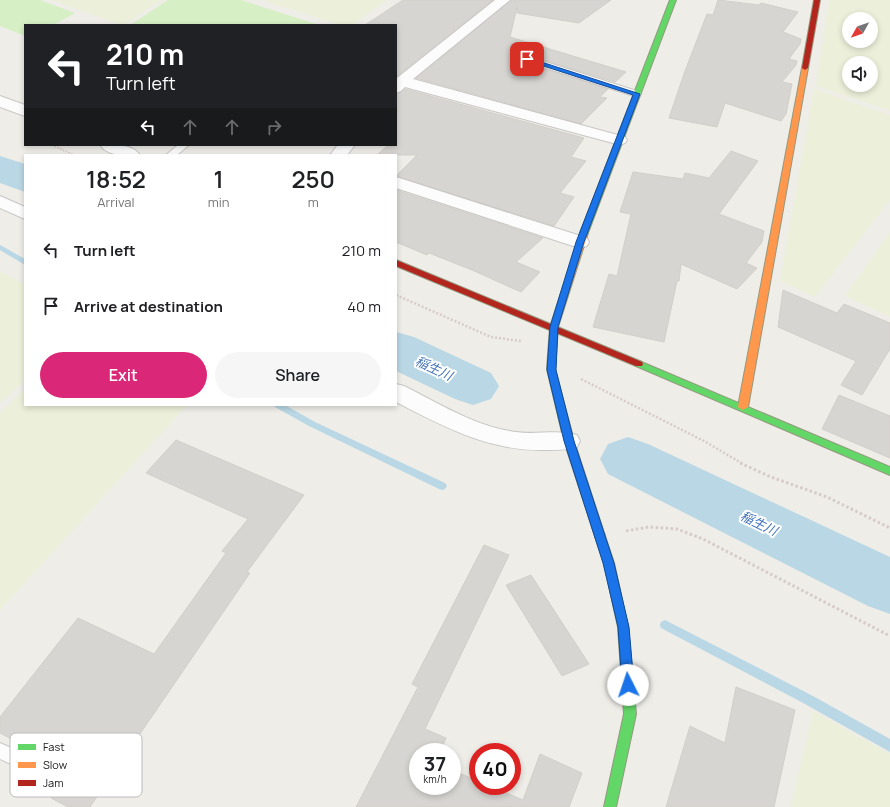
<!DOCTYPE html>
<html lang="en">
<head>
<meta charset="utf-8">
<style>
	body { margin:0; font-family:Manrope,"Noto Sans JP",sans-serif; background:#f6f6f6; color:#202124; height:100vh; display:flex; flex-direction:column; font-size:15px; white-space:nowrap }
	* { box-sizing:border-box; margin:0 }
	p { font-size:13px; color:#757577 }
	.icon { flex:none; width:22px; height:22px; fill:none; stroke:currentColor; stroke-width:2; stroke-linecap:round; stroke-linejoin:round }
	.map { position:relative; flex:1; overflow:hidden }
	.drawer { position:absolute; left:24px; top:154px; width:373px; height:252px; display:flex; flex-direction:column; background:#fff; border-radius:0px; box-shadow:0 2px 6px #0003 }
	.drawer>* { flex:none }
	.top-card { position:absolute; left:24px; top:24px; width:373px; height:122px; border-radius:0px; box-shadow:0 2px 6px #0003; background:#202124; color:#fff; overflow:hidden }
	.needle { width:26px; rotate:230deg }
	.controls { position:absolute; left:842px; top:12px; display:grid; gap:8px }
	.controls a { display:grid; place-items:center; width:36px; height:36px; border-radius:50%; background:#fff; box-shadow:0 2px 6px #0003; font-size:20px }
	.speed { position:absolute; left:409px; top:743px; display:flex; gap:8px; font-size:20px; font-weight:700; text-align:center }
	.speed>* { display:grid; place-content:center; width:52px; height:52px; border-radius:50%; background:#fff; box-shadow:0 2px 6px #0003; line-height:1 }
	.speed small { font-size:10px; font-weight:400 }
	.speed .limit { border:6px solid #d22; background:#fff; color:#111 }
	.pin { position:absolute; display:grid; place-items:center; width:34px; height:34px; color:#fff; margin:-17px; border-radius:8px; box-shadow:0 2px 6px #0006 }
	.me { position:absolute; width:44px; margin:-22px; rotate:356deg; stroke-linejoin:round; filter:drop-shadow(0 0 3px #0008) }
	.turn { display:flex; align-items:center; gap:14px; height:84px; padding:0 16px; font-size:18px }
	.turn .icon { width:52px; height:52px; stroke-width:2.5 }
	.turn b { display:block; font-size:28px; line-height:34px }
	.lanes { display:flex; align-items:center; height:38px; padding:0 16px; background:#0003; justify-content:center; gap:20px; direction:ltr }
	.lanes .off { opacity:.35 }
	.eta { display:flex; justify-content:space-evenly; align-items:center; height:68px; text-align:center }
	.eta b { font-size:24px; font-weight:600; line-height:28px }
	.primary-button { display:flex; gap:8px; margin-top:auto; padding:8px 16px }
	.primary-button a { flex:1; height:46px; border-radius:24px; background:#db2777; color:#fff; font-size:16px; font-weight:600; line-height:46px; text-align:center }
	.primary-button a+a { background:#f6f6f6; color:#202124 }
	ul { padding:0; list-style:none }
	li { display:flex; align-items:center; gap:12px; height:56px; padding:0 16px }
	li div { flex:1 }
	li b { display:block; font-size:15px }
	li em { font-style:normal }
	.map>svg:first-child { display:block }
	.farmland { fill:#ecf0da; fill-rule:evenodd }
	.grass { fill:#d6efc4 }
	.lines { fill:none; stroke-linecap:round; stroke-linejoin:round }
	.stream { fill:#b9d7e4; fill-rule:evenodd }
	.river { fill:#b9d7e4; fill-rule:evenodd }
	.building { fill:#d7d5d1; stroke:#d2cfc9 }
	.lane-casing { stroke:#c7c6c4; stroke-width:2 }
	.street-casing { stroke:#c7c6c4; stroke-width:2 }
	.fast-casing { stroke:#95997f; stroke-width:2 }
	.slow-casing { stroke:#95997f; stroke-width:2 }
	.jam-casing { stroke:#95997f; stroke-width:2 }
	.path-far2 { stroke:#d8cbc7; stroke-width:2; stroke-dasharray:1.5 1.5; stroke-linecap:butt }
	.path-far1 { stroke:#d8cbc7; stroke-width:2.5; stroke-dasharray:2 2; stroke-linecap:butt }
	.path { stroke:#d8cbc7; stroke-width:3; stroke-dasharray:2.5 2.5; stroke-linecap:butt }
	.lane { fill:#fcfcfc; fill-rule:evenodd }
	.street { fill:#fcfcfc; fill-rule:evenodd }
	.fast { fill:#63d668; fill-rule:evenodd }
	.slow { fill:#ff974d; fill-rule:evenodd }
	.jam { fill:#b3261e; fill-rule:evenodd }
	.route { fill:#1a73e8; stroke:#114b97 }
	.labels { text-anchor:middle; stroke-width:4; stroke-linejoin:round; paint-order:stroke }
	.water-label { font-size:13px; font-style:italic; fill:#4272ba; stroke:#fff }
	.key { fill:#fff; stroke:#bcbcbc; stroke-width:1 }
	.key-label { font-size:11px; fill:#202020 }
</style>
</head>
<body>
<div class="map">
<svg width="890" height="807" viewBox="0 0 890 807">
	<rect width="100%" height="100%" fill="#eeede8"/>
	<g class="farmland">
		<path d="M52 0H162L123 25H121Z"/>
		<path d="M265 0H387L352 25H340L264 1Z"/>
		<path d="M829 0H890V111L816 86ZM849 19H871V41H849ZM849 63H871V85H849Z"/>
		<path d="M814 89 890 115V200L815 297 780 281Z"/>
		<path d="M890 232V317L845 296Z"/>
		<path d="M0 271 25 285V380L0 403Z"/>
		<path d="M25 389V405H187L0 610V413Z"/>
		<path d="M813 711 890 754V807H791Z"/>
	</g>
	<g class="grass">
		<path d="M0 0H40L75 13 53 25H25V36L0 26Z"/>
		<path d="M168 0H241L319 25H130Z"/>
	</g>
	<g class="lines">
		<g class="stream">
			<path d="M0 245 25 259V265L0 250Z"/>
			<path d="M273 405H285L315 422 445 483 447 486 445 489 442 490 439 489 309 426 275 407Z"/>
			<path d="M665 620 813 696 890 739V752L805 704 661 628 660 625 661 622Z"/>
		</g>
		<g class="river">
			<path d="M0 156 25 164V192L0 183Z"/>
			<path d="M396 332 414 337 491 373 499 386 491 399 473 405 455 399 396 371Z"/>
			<path d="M628 437 648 444 890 557V614L868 606 608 474 600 459 608 444Z"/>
		</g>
	</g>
	<g class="building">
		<path d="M403 0H493L396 77V25H365Z"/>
		<path d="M511 0H611L579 23 517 13V7L510 37 626 72 615 82 530 56H523L524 62 608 89 600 97 607 98 581 124 416 78Z"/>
		<path d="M718 0 759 5 761 3 798 12 783 32 801 39 800 44 789 59 797 61 796 65 782 82 792 84 786 114 781 121 725 103 717 127 669 118 685 71 707 14 713 15Z"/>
		<path d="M405 89 584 138 571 157 586 161 560 193 574 197 554 226 396 176 417 155H377L388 145H396V94Z"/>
		<path d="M731 151 758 161 719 214 764 231 762 242 746 263 757 268 737 289 681 264 679 281H677L664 342 593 327 609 274 617 276 631 214 620 212 633 172 683 179 685 173 709 178Z"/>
		<path d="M396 190 543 238 516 262 540 272 521 292 472 270 429 253 427 255 396 242Z"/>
		<path d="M783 290 837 313 844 304 890 323V349L862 395 841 385 856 361 778 327Z"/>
		<path d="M839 395 890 416V458L822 429Z"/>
		<path d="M176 440 304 495 247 572 250 573 90 807H68L51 798 76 763 22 735 17 742 0 733V717L78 618 154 654 226 553 222 551 248 519 146 473Z"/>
		<path d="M484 545 509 555 425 729 446 738 440 752H418V786H452V770L478 781V786H490L523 800 540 754 582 773 569 807H356L418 687 412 684Z"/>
		<path d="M531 575 589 664 562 676 506 585Z"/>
		<path d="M736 687 795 710 774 807H666L690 726 725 743Z"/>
	</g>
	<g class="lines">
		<g class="lane-casing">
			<g id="lane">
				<path d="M524 57H530L640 92 641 94 637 97 634 96 524 61Z"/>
				<path d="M178 145H189L177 155H166Z"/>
				<path d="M0 743 52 766 54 772 52 778 46 780 0 759Z"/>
			</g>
		</g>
		<g class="street-casing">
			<g id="street">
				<path d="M495 0H510L413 79 625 137 627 140 625 143 619 145 613 143 405 87 401 91 396 93 397 78Z"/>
				<path d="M0 96 25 105V116L0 107Z"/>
				<path d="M100 145C113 145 132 143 140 155 127 155 108 157 100 145Z"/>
				<path d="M338 145H355L347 155H330Z"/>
				<path d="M396 177 587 238 589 242 587 246 580 248 573 246 396 188Z"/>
				<path d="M0 196 25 207V219L0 208Z"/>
				<path d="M396 384 404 386C440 404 476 427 516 432 536 435 558 429 577 435L580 441 577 447C567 450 557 450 547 450 491 452 444 427 396 402Z"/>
			</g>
		</g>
		<g class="fast-casing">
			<g id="fast">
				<path d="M670 0H676L588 233 584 235H581L580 233Z"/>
				<path d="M639 361 890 467V475L636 366 635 364Z"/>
				<path d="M600 532 604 533 614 563 628 627 636 714 616 807H604L624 714 618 627 604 563 595 536 596 533Z"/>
			</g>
		</g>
		<g class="slow-casing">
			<g id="slow">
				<path d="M805 66 808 68 748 407 743 410 738 407 802 68Z"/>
				<path d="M581 231H584L588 233 558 327 555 369 574 441 605 536 604 539 600 540 596 539 595 536 564 441 547 369 550 327Z"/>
			</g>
		</g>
		<g class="jam-casing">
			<g id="jam">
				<path d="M814 0H820L808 68 805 70 802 68Z"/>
				<path d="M396 260 642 362 643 364 642 366H636L396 266Z"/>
			</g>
		</g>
		<path class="path-far2" d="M52 145 74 155"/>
		<g class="path-far1">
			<path d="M396 295 491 337 521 341"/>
			<path d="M581 379 704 441 743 464"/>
		</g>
		<g class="path">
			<path d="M740 463 771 477 827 497 890 528"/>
			<path d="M626 531 649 527 677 529 703 539 890 636"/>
		</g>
		<use href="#lane" class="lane"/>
		<use href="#street" class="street"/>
		<use href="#fast" class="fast"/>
		<use href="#slow" class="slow"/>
		<use href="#jam" class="jam"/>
	</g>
	<path class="route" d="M525 58H529L640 94 584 242 558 327 556 370 574 441 614 563 629 627 634 685 632 689 628 690 624 689 622 685 618 627 603 563 564 441 547 370 550 327 576 242 633 95 525 60Z"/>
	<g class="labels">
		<g class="water-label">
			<text transform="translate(434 368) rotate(25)" y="5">稲生川</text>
			<text transform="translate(759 523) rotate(26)" y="5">稲生川</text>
		</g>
	</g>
	<rect x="10" y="733" width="132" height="64" rx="6" class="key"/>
	<rect x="18" y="744" width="18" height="6" fill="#63d668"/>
	<rect x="18" y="762" width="18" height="6" fill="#ff974d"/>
	<rect x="18" y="780" width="18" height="6" fill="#b3261e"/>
	<g class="key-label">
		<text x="43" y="751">Fast</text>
		<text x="43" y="769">Slow</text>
		<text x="43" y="787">Jam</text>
	</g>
</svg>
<div class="controls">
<a><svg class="needle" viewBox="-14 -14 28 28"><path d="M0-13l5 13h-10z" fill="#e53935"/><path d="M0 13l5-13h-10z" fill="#757577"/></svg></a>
<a><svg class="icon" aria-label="sound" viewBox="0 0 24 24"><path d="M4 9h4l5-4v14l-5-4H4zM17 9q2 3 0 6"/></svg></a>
</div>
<div class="speed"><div>37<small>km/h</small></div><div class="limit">40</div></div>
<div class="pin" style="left:527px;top:59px;background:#d93025"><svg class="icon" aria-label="arrive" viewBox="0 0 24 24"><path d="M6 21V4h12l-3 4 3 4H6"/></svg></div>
<svg class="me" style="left:628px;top:685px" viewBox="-20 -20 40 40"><circle r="19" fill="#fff"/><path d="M0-13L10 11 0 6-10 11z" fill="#1a73e8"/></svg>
<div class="top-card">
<div class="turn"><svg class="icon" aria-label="left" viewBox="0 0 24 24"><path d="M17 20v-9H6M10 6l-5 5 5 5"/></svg><div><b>210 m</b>Turn left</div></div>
<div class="lanes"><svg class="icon" aria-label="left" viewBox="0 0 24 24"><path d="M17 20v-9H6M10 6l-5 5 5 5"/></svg><svg class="icon off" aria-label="ahead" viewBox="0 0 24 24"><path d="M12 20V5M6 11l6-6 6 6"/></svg><svg class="icon off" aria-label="ahead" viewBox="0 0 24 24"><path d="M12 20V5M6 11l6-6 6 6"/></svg><svg class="icon off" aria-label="right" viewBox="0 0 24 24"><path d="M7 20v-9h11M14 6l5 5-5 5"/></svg></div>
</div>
<section class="drawer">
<div class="eta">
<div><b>18:52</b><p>Arrival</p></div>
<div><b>1</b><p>min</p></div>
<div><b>250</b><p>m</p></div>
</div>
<ul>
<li><svg class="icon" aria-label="left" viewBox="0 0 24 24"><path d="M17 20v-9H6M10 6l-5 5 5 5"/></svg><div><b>Turn left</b></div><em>210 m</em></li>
<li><svg class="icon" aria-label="arrive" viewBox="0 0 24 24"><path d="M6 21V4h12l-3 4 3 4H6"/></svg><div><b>Arrive at destination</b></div><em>40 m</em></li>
</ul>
<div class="primary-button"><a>Exit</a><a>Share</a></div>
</section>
</div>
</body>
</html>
